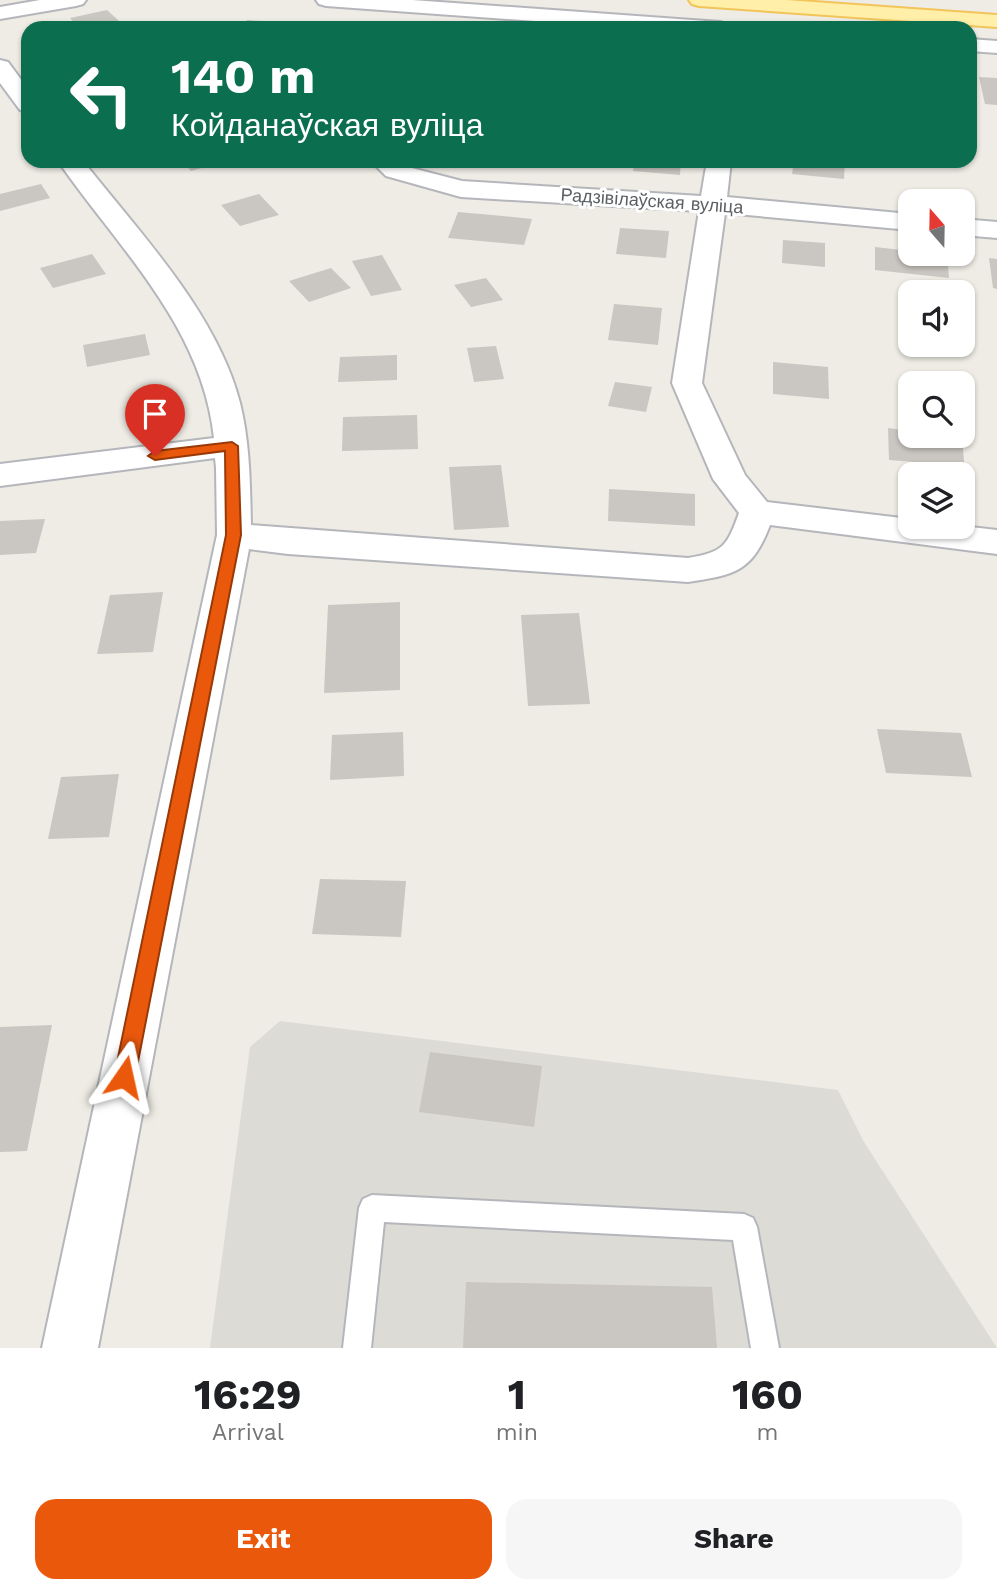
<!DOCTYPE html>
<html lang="en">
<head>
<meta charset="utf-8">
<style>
	body { margin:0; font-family:"Work Sans",sans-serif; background:#f6f6f6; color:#202124; height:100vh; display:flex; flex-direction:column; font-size:26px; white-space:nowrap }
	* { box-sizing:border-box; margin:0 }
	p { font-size:23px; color:#757577 }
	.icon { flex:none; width:38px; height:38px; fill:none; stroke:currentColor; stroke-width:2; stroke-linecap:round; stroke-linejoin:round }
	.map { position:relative; height:1348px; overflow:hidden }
	.sheet { display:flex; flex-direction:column; background:#fff; flex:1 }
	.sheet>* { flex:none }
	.top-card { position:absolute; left:21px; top:21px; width:956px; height:147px; border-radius:21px; box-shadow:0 2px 5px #0004; background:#0b6e4f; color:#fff; overflow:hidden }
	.needle { width:46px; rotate:340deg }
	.controls { position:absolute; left:898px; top:189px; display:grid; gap:14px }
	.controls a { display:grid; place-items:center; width:77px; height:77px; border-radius:14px; background:#fff; box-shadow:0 2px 5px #0004; font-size:35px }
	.pin { position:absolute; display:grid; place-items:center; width:60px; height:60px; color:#fff; margin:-72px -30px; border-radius:50% 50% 50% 0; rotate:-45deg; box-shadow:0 0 7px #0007 }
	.pin .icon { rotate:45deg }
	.me { position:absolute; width:77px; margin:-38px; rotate:11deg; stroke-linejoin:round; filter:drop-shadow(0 0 5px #0008) }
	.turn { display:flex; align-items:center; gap:24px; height:147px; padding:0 35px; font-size:32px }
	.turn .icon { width:91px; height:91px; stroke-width:2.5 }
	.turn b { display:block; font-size:49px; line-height:60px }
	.eta { display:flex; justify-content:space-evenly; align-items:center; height:119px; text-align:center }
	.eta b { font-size:42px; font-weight:700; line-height:49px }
	.primary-button { display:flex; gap:14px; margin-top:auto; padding:14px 35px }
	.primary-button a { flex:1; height:80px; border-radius:21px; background:#ea580c; color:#fff; font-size:28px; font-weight:700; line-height:80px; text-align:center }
	.primary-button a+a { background:#f6f6f6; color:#202124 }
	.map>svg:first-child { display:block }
	.industrial { fill:#dddbd6 }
	.building { fill:#cac6c1 }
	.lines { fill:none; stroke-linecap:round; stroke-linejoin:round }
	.lane-casing { stroke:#b4b6bb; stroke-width:4 }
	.street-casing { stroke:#b4b6bb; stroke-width:4 }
	.primary-casing { stroke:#f2c459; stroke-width:4 }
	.lane { fill:#fff; fill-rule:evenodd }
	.street { fill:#fff; fill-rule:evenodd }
	.primary { fill:#ffefa8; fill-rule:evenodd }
	.route { fill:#ea580c; stroke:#983908; stroke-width:2 }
	.labels { text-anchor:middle; stroke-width:6; stroke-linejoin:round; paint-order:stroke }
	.far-street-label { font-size:18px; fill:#5c6064; stroke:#fff }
</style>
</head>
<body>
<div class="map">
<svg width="997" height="1348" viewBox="0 0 997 1348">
	<rect width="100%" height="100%" fill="#eeece4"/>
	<path class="industrial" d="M280 1021 838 1090 864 1142 997 1348H210L250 1047Z"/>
	<g class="building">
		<path d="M107 10 119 21 79 28 70 18Z"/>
		<path d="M247 20 299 24 296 28H240Z"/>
		<path d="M335 21 367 23 364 28H330Z"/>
		<path d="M979 77 997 78V105L985 104Z"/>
		<path d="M182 161H223V162L191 171Z"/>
		<path d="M635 161H681L680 175 633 171Z"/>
		<path d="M794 161H845L844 179 792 174Z"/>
		<path d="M41 184 50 198 0 211V194Z"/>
		<path d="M259 194 279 215 240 226 221 205Z"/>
		<path d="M458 212 492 215 532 219 524 245 448 238Z"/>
		<path d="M620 228 669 231 666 258 616 254Z"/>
		<path d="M783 240 825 243V267L782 263Z"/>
		<path d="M875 247 910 251V254H947L949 278 875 270Z"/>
		<path d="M92 254 106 274 53 288 40 268Z"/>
		<path d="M382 255 402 290 371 296 352 261Z"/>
		<path d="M989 258 997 259V289L993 288Z"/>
		<path d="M331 268 351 288 309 302 289 281Z"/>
		<path d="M486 278 503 300 471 307 454 285Z"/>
		<path d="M614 304 662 308 658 345 608 340Z"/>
		<path d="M145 334 150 355 87 367 83 345Z"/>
		<path d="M496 346 504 379 474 382 467 348Z"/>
		<path d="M397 355V380L338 382 340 357Z"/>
		<path d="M773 362 828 367 829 399 773 394Z"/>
		<path d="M615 382 652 387 646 412 608 406Z"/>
		<path d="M417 415 418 449 342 451 343 417Z"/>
		<path d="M888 428 910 431V436H962L965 474 914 471V462L889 460Z"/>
		<path d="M501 465 509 527 454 530 449 467Z"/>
		<path d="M609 489 695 494V526L608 521Z"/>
		<path d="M45 519 36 553 0 555V521Z"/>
		<path d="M163 592 153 652 97 654 110 595Z"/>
		<path d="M400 602V690L324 693 328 605Z"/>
		<path d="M579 613 590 704 528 706 521 615Z"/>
		<path d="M877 729 961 733 972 777 886 773Z"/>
		<path d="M403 732 404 776 330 780 332 735Z"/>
		<path d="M119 774 109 837 48 839 61 777Z"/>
		<path d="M320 879 406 881 401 937 312 934Z"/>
		<path d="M52 1025 27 1151 0 1152V1027Z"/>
		<path d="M430 1052 542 1066 534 1127 419 1112Z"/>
		<path d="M466 1282 712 1287 717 1348H463Z"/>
	</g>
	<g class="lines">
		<g class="lane-casing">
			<path id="lane" d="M372 1195 744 1214 753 1218 757 1227 779 1348H751L733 1240 384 1222 371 1348H343L359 1208 363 1199Z"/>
		</g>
		<g class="street-casing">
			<g id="street">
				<path d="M40 0H86L83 4 76 6 0 19V7Z"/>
				<path d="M316 0H412L720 22 727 24 731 28H632L326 6 319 4Z"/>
				<path d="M970 39 997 41V53L970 51Z"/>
				<path d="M0 60 8 62 28 89V112L20 110 0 83Z"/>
				<path d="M58 161H83C139 232 217 313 240 403 250 443 250 484 251 525L688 558C724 552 727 546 739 513L713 479 672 383 699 211 461 197 386 176 371 161H398L404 166 462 181 701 196 707 161H731L727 197 910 214V230L725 213 702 383 745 475 767 502 910 519V527L962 526 997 530V554L770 525C752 572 735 575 688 582L288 554 249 549 98 1348H42L217 535 216 468 215 458 0 486V464L214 438C202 326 119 249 58 161Z"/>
				<path d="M962 219 997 222V238L962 235Z"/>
			</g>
		</g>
		<g class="primary-casing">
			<path id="primary" d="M689 0H786L997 15V27L699 6 692 4Z"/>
		</g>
		<use href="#lane" class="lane"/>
		<use href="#street" class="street"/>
		<use href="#primary" class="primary"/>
	</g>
	<path class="route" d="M232 442 238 446 241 535 135 1077 132 1084 124 1087 117 1084 114 1077 226 535 225 451 155 460 148 456 155 451Z"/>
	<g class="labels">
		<g class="far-street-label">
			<text transform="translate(652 201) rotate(4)" y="6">Радзівілаўская вуліца</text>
		</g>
	</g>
</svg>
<div class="controls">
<a><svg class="needle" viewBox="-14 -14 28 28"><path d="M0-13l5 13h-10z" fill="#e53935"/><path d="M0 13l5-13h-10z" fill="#757577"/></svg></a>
<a><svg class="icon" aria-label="sound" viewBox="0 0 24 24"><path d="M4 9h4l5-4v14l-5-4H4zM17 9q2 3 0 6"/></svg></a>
<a><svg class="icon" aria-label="search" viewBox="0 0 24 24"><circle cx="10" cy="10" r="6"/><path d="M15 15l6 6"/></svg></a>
<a><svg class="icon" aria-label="layers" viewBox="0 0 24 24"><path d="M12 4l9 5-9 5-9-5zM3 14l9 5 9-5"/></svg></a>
</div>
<div class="pin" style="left:155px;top:456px;background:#d93025"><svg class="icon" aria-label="arrive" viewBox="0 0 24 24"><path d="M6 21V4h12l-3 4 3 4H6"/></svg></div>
<svg class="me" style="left:124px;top:1077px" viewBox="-20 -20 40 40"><path d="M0-17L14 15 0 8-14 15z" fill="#ea580c" stroke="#fff" stroke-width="4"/></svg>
<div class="top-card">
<div class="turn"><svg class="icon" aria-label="left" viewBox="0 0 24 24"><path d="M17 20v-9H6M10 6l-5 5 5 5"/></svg><div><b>140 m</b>Койданаўская вуліца</div></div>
</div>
</div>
<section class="sheet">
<div class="eta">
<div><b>16:29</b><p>Arrival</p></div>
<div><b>1</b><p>min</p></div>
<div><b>160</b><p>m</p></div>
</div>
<div class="primary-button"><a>Exit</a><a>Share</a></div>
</section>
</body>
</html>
